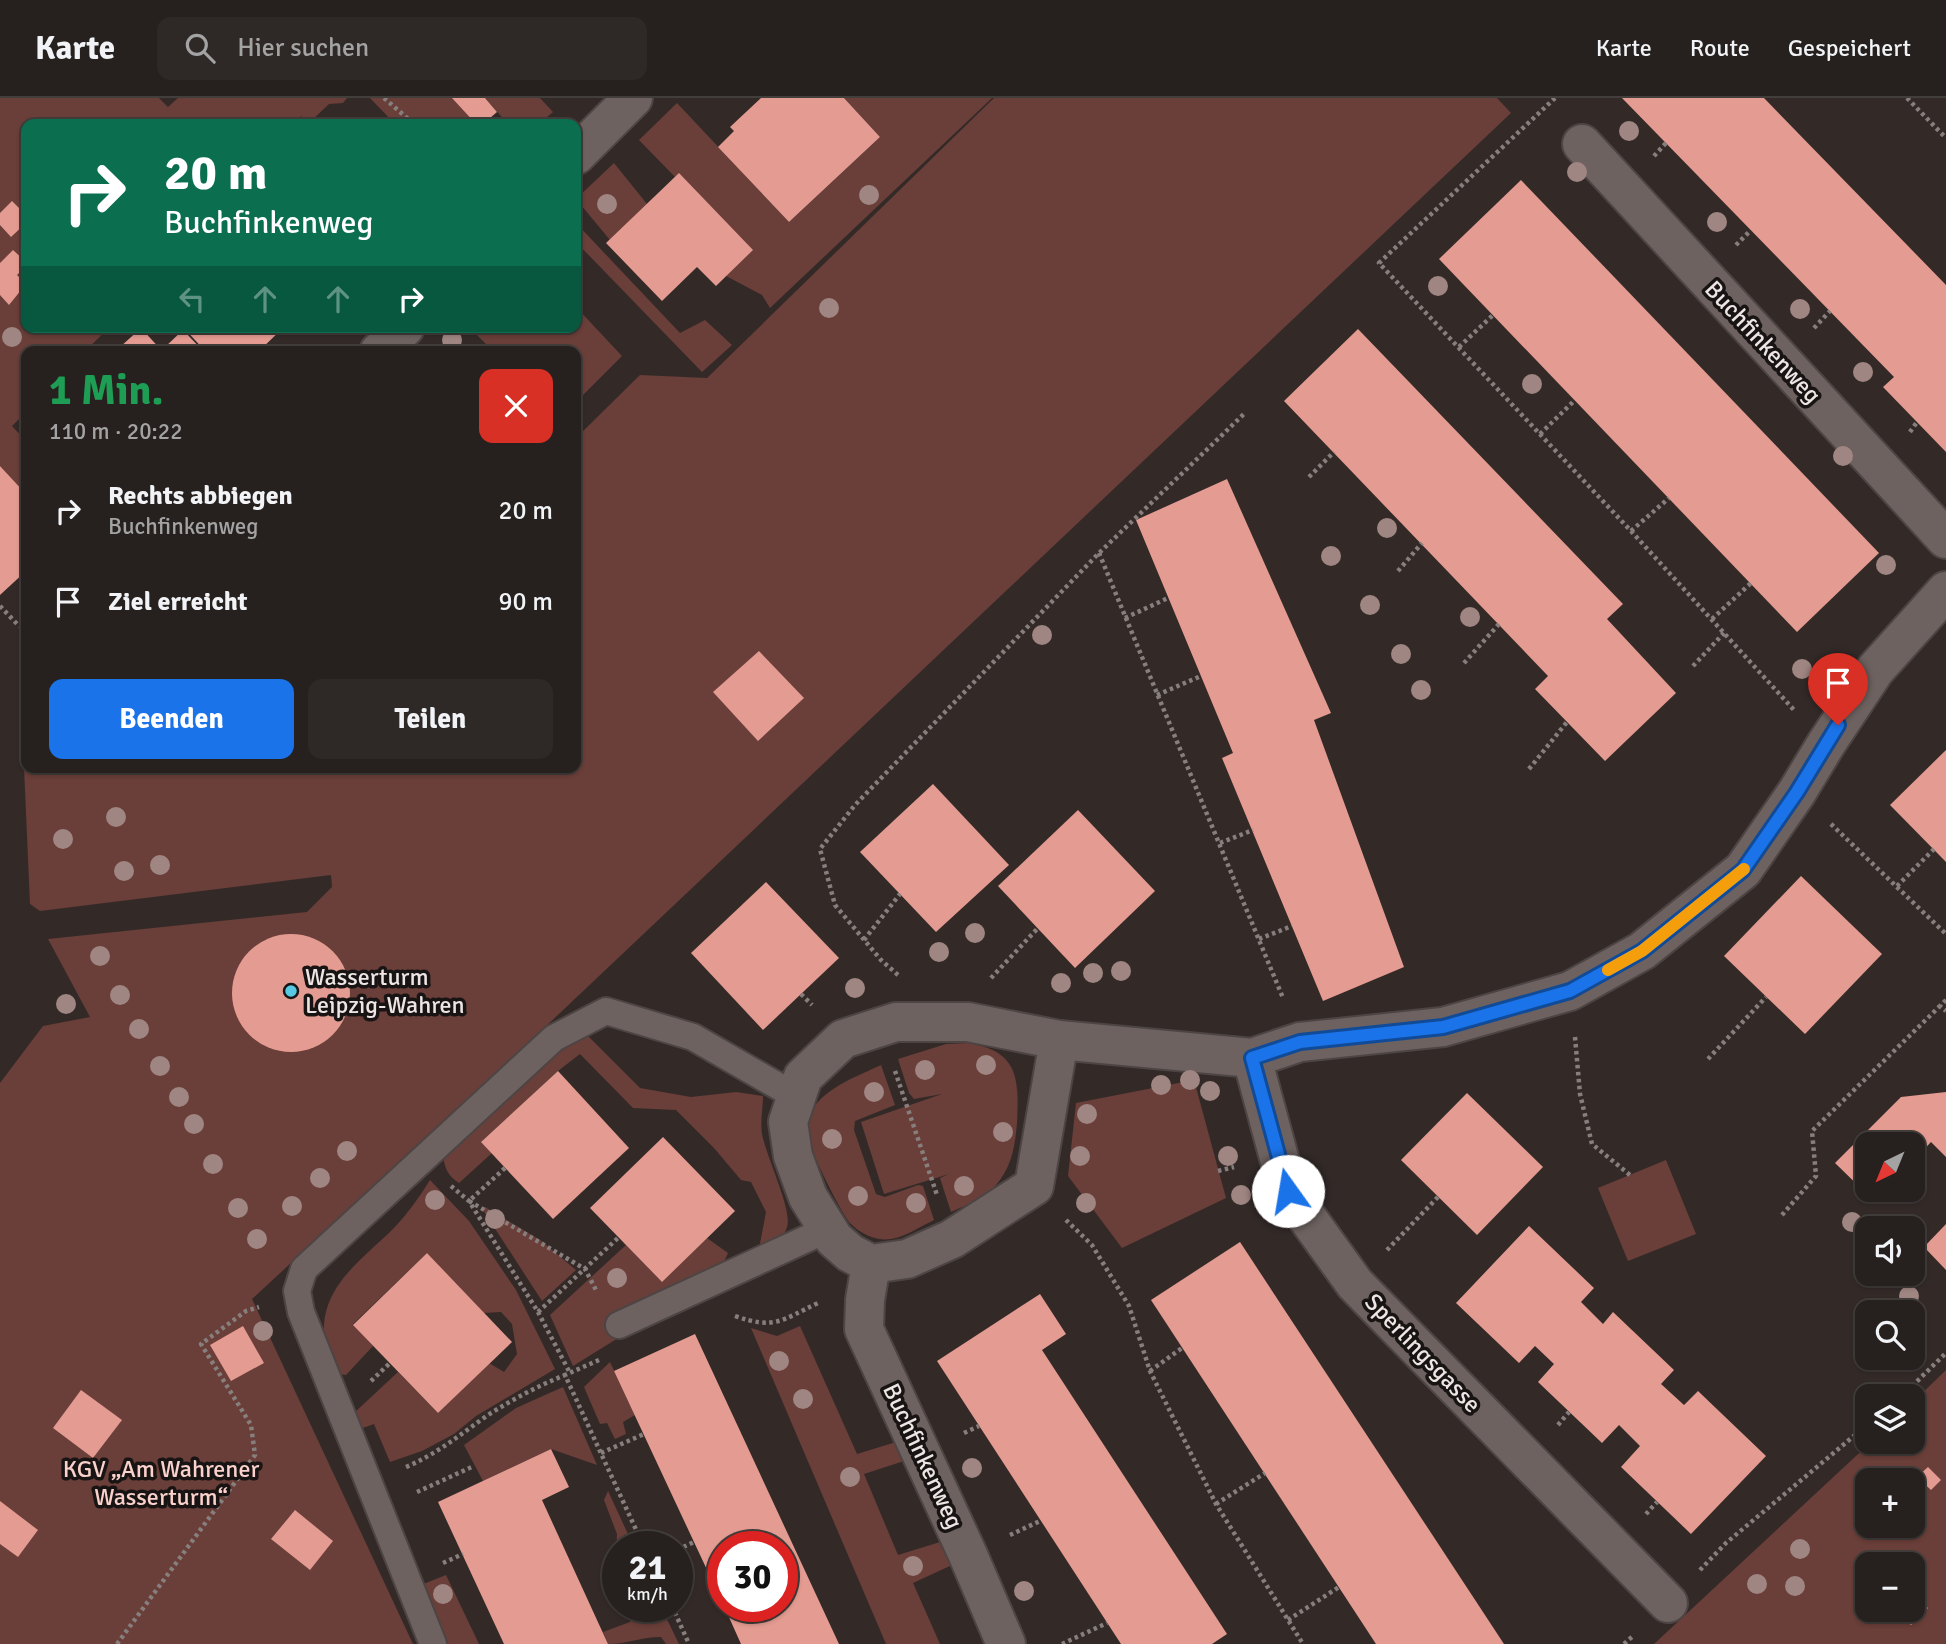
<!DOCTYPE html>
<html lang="de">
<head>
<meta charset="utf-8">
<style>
	body { margin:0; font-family:Signika,sans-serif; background:#2e2827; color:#f1f3f6; height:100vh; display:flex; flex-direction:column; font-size:26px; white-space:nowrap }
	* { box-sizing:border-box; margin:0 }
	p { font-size:23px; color:#a4a3a4 }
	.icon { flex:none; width:38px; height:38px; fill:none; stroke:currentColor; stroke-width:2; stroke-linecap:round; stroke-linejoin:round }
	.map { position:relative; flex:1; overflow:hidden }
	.side { position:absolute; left:21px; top:248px; width:560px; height:427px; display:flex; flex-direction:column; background:#26201e; border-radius:14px; box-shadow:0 2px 5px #0004,0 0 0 2px #423e3c }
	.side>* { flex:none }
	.guide { position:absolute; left:21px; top:21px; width:560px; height:214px; border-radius:14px; box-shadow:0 2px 5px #0004,0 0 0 2px #423e3c; background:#0b6e4f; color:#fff; overflow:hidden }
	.needle { width:46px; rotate:223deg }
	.buttons { position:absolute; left:1855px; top:1034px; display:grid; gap:14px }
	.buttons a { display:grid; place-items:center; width:70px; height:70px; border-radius:14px; background:#26201e; box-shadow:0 2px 5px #0004,0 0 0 2px #423e3c; font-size:35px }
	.speed { position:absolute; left:602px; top:1433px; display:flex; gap:14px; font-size:35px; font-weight:700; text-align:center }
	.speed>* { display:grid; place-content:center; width:91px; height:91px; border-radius:50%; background:#26201e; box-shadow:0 2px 5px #0004,0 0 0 2px #423e3c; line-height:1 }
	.speed small { font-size:18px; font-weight:400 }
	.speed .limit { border:10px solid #d22; background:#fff; color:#111 }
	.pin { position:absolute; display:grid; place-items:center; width:60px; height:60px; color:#fff; margin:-72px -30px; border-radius:50% 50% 50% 0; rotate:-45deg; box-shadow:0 0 7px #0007 }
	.pin .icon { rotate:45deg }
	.me { position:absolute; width:77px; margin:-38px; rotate:347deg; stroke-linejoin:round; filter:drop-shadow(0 0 5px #0008) }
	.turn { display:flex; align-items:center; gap:24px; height:147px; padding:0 28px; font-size:32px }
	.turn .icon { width:91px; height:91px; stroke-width:2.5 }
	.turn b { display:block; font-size:49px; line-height:60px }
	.lanes { display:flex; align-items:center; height:66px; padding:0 28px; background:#0003; justify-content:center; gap:35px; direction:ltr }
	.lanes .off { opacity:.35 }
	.round { display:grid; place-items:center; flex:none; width:74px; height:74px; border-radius:14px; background:#2e2827 }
	.overview { display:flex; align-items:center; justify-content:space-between; height:119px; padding:0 28px }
	h1 { font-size:42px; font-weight:700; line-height:52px; color:#1e9e55 }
	.action { display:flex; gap:14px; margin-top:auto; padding:14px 28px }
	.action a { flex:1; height:80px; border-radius:14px; background:#1a73e8; color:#fff; font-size:28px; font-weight:700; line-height:80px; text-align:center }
	.action a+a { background:#2e2827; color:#f1f3f6 }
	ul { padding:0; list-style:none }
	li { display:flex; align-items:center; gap:21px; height:91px; padding:0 28px }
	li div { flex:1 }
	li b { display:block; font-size:26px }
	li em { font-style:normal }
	header { display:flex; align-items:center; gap:42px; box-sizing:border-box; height:98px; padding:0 35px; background:#26201e; border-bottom:2px solid #423e3c }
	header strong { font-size:33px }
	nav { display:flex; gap:38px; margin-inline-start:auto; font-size:24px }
	.search { width:490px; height:63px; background:#2e2827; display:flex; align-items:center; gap:18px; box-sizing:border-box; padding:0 24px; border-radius:14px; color:#a4a3a4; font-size:26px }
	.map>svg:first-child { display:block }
	.green { fill:#6a3e39; fill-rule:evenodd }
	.building { fill:#e49b91 }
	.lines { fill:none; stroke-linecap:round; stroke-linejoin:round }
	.lane-casing { stroke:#4d4544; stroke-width:30 }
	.street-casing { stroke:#4d4544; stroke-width:42 }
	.path { stroke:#877f7d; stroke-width:4.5; stroke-dasharray:3.5 3.5; stroke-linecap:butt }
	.lane { stroke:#6d6260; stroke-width:26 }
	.street { stroke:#6d6260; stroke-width:38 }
	.tree { fill:#a08682 }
	.route-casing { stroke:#114b97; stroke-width:18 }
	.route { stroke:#1a73e8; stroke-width:12 }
	.slow { stroke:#f59e0b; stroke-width:12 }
	.poi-dot { fill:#57c9e2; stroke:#181413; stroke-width:2.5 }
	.labels { text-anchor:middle; stroke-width:7; stroke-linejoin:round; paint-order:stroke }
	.street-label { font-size:24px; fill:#ede6e5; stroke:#181413 }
	.poi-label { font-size:24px; fill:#ede6e5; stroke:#181413; text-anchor:start }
	.park-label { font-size:24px; fill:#fad1cb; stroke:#181413 }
</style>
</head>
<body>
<header>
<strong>Karte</strong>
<div class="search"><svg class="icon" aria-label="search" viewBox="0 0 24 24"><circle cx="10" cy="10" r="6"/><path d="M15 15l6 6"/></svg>Hier suchen</div>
<nav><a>Karte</a><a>Route</a><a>Gespeichert</a></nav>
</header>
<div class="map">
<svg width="1946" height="1546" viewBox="0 0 1946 1546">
	<rect width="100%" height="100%" fill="#332a28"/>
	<g class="green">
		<path d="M0 0H159L168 9 178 0H347L343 5 329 6 309 25 301 18 292 26H26V100L23 104 26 108V229H110L84 254H26V314L12 328 26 343V396L0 368Z"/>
		<path d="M370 0H454L476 26H395Z"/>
		<path d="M485 0H540L553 14 539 26H508Z"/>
		<path d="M844 0H992L770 210 762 197 726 178 752 152 679 76 675 79 639 42 677 5 789 124 880 39Z"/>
		<path d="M994 0H1497L1511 15 505 967 252 1201 413 1546H0V985L43 928 90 919 48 841 307 814 332 789 331 777 40 813 30 806 23 646 26 643V670H576V340L640 277 707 280Z"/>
		<path d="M614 65 647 106 610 142 576 101Z"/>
		<path d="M576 125 680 235 705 222 732 247 702 274 576 144Z"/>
		<path d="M576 209 622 258 576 304V254H494L469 229H576Z"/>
		<path d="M573 939H589L640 990 691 999 736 994 763 998C763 1010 760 1024 762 1036 766 1058 793 1113 787 1129 783 1143 771 1146 759 1151L766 1114 751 1084 741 1082 714 1050 676 1012 633 1010 580 956 558 973 482 1043 492 1055 459 1085C448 1078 445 1071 443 1058Z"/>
		<path d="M968 945C1019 953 1019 981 1017 1025 1015 1046 1013 1064 1000 1082 988 1099 969 1106 951 1114L940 1080 949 1076 884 1096 861 1024 942 996 914 1001 909 995 898 961 946 946Z"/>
		<path d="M881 967 895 1007 855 1023 854 1032 876 1096 885 1099 918 1087 923 1088 934 1122C917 1130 899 1144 879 1141 869 1139 859 1134 851 1126 843 1119 810 1052 808 1040 806 1030 808 1018 814 1009 829 988 858 978 881 967Z"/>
		<path d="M1194 982 1226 1100 1122 1150 1068 1078 1076 1005Z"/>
		<path d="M1666 1062 1696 1136 1628 1163 1598 1090Z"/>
		<path d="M430 1082 469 1123 516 1192 555 1271 476 1318 454 1336 422 1353 390 1364 374 1326 360 1331 354 1315 398 1274 438 1315 489 1265 504 1274 517 1256 512 1226 501 1214 484 1215 427 1155 353 1226 373 1248 346 1277 338 1276C333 1264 324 1248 324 1235 322 1187 364 1160 394 1130 408 1115 420 1098 430 1082Z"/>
		<path d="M485 1109 540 1142 576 1172 542 1203 483 1112Z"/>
		<path d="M707 1140 728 1155 723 1166 623 1237 573 1268 550 1217 626 1147 661 1183Z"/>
		<path d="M800 1228 857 1356 896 1344 904 1363 864 1376 898 1457 940 1444 952 1467 913 1485 940 1546H886L751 1230 777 1238Z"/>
		<path d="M610 1264 635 1317 623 1324 626 1336 615 1341 607 1325 600 1326 584 1289Z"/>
		<path d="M1946 1272V1546H1654L1871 1344H1913V1304ZM1867 1382H1913V1428H1867ZM1867 1466H1913V1512H1867Z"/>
		<path d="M563 1289 597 1367 551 1351 483 1383 464 1347 516 1310Z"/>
		<path d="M608 1393 634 1449H618V1464L616 1463 617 1436 604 1402Z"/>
		<path d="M446 1477 479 1546H444L421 1487Z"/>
		<path d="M634 1509H661L679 1546H666L661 1539C641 1539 627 1546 608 1546L603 1534 630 1524Z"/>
	</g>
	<g class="building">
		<path d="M452 0H485L497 14 483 26H476Z"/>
		<path d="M761 0H844L880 39 789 124 718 49 734 33 730 29Z"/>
		<path d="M1622 0H1764L1946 187V354L1883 289 1894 279Z"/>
		<path d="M679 75 753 152 716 188 697 169 662 203 606 145Z"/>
		<path d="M1521 82 1879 455 1797 534 1439 161Z"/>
		<path d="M12 103 26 117V125L11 139 0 127V115Z"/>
		<path d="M13 152 26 164V168L17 177 26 186 9 207 0 197V165Z"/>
		<path d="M183 229H284L258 254H206Z"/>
		<path d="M141 230 163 254H122L119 250Z"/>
		<path d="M1358 231 1623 506 1607 521 1676 595 1605 663 1535 591 1548 578 1284 303Z"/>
		<path d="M183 232 204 254H170L165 249Z"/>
		<path d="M0 368 26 396V473L0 497Z"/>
		<path d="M1227 381 1331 615 1314 622 1404 869 1323 903 1222 660 1233 655 1136 422Z"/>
		<path d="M759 553 804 600 758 643 713 594Z"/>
		<path d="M1946 652V764L1890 707Z"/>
		<path d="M933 686 1009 767 936 834 860 754Z"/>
		<path d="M1078 712 1155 793 1075 870 998 788Z"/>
		<path d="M1801 778 1882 856 1805 936 1724 858Z"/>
		<path d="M766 784 839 860 763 932 691 855Z"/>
		<circle cx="291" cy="895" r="59"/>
		<path d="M558 973 629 1050 553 1121 481 1044Z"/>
		<path d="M1946 994V1059L1931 1044 1913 1063V1046H1867V1092H1884L1874 1103 1835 1065 1901 999Z"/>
		<path d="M1467 995 1543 1069 1477 1137 1401 1062Z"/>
		<path d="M663 1039 735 1113 662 1184 590 1110Z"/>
		<path d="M1946 1126V1172L1924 1149Z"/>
		<path d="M1529 1128 1594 1190 1581 1204 1603 1226 1613 1214 1674 1272 1661 1286 1684 1307 1698 1293 1766 1358 1691 1436 1621 1369 1640 1348 1619 1327 1602 1345 1538 1284 1554 1266 1535 1248 1519 1265 1456 1205Z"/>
		<path d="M1240 1144 1504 1546H1376L1151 1202Z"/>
		<path d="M427 1155 512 1244 438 1315 353 1227Z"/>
		<path d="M1040 1196 1066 1236 1042 1252 1227 1536 1212 1546H1121L937 1263Z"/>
		<path d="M243 1228 264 1265 231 1283 210 1247Z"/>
		<path d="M695 1236 839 1546H741L724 1508H782V1449H723V1506L614 1273Z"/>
		<path d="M81 1292 122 1322 93 1360 53 1330Z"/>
		<path d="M551 1351 569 1389 542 1402 608 1546H504L438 1404Z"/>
		<path d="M1928 1369 1941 1382 1931 1392 1917 1379Z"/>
		<path d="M0 1403 38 1432 18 1459 0 1446Z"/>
		<path d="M295 1412 333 1443 310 1472 271 1441Z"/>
		<path d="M1913 1495 1928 1510 1911 1527 1896 1512H1913Z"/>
	</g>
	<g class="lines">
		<g class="lane-casing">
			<g id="lane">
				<path d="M619 1227 828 1131"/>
				<path d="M433 1546 301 1214 297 1193 304 1171 554 940 606 913 693 939 797 999"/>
			</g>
		</g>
		<g class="street-casing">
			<g id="street">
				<path d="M1582 46 1946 441"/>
				<path d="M576 57 633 0"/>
				<path d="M379 254 405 229"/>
				<path d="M1059 942 1034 1088 952 1141 907 1161 871 1166 850 1155 834 1141 808 1099 793 1058 788 1024 803 979 843 941 896 924H968L1059 942 1252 960 1300 944 1443 929 1570 893 1642 853 1743 772 1797 694 1826 646 1875 572 1946 493"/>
				<path d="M1252 960 1288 1093 1355 1186 1668 1505"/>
				<path d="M871 1166 865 1202 864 1231 968 1457 1006 1546"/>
			</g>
		</g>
		<g class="path">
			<path d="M384 0 414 26"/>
			<path d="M1555 0 1379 165 1631 433 1794 612"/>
			<path d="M1907 0 1946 40"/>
			<path d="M1654 58 1666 45"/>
			<path d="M1736 147 1751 132"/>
			<path d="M1814 230 1830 213"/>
			<path d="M1459 249 1493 217"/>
			<path d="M1910 334 1917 324"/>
			<path d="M1540 336 1575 302"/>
			<path d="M1309 379 1334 354"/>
			<path d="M1631 433 1669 400"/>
			<path d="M1099 455 1283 900"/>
			<path d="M1398 473 1422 445"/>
			<path d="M0 508 18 527 26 532"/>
			<path d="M1125 520 1168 500"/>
			<path d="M1712 521 1751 485"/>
			<path d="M1464 565 1499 526"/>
			<path d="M1693 568 1724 535"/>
			<path d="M1157 597 1201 578"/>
			<path d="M1529 671 1567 624"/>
			<path d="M1831 726 1946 836"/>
			<path d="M1220 745 1253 732"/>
			<path d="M1897 788 1934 751"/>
			<path d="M1259 841 1292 828"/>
			<path d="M864 842 900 796"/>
			<path d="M898 877 881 862 835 807 820 751 855 707 1099 455 1245 315"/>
			<path d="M991 880 1038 830"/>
			<path d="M801 896 812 907"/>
			<path d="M1946 902 1940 908 1946 913"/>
			<path d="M1575 939 1580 996 1592 1046 1630 1077"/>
			<path d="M1708 961 1766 899"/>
			<path d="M895 973 937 1097"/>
			<path d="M505 1070 469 1103 585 1171 597 1194"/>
			<path d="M1218 1073 1234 1069"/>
			<path d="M451 1088 469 1103 538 1214 570 1275"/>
			<path d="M1782 1117 1816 1078 1812 1033 1940 908"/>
			<path d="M1066 1122 1092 1147 1129 1208 1150 1273 1216 1406 1303 1546"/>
			<path d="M1387 1152 1438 1099"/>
			<path d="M538 1214 619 1139"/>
			<path d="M735 1218C775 1232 782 1222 818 1205"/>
			<path d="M599 1262 565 1277 644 1449"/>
			<path d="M1150 1273 1182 1250"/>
			<path d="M371 1283 390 1265"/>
			<path d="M1902 1298 1946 1255"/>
			<path d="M1558 1327 1569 1314"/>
			<path d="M964 1335 979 1328"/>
			<path d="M601 1355 644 1336"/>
			<path d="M406 1369C437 1356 461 1336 488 1317 513 1301 538 1288 565 1277"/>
			<path d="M417 1394 474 1368"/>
			<path d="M1216 1406 1265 1375"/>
			<path d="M1646 1416 1657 1404"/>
			<path d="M1010 1437 1040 1423"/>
			<path d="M677 1452 694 1444"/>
			<path d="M443 1465 463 1456"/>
			<path d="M1700 1472 1726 1445 1867 1327"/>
			<path d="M672 1508 689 1546"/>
			<path d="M1288 1522 1339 1489"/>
			<path d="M117 1546 255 1357 251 1327 201 1246 246 1213 259 1209"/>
			<path d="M1062 1546 1107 1525"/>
			<path d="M1624 1546 1634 1537"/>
		</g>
		<use href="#lane" class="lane"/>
		<use href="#street" class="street"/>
	</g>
	<g class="tree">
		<circle cx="1629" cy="33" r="10"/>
		<circle cx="1577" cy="74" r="10"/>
		<circle cx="869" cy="97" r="10"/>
		<circle cx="607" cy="106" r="10"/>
		<circle cx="1717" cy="124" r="10"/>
		<circle cx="1438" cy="188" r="10"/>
		<circle cx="829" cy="210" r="10"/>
		<circle cx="1800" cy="211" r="10"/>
		<circle cx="12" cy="239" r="10"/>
		<circle cx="452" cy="242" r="10"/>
		<circle cx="1863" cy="274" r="10"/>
		<circle cx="1532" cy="286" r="10"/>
		<circle cx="1843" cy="358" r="10"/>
		<circle cx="1387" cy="430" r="10"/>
		<circle cx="1331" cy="458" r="10"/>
		<circle cx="1886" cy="467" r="10"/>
		<circle cx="1370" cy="507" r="10"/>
		<circle cx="1470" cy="519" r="10"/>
		<circle cx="1042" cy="537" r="10"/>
		<circle cx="1401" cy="556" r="10"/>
		<circle cx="1802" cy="571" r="10"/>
		<circle cx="1421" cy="592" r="10"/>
		<circle cx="116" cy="719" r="10"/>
		<circle cx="63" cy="741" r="10"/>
		<circle cx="160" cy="767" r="10"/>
		<circle cx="124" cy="773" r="10"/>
		<circle cx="975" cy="835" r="10"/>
		<circle cx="939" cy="854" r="10"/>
		<circle cx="100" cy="858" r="10"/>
		<circle cx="1121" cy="873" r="10"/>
		<circle cx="1093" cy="875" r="10"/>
		<circle cx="1061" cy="885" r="10"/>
		<circle cx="855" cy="890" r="10"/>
		<circle cx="120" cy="897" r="10"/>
		<circle cx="66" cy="906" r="10"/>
		<circle cx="139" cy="931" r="10"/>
		<circle cx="986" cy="967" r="10"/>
		<circle cx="160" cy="968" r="10"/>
		<circle cx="925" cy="972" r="10"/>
		<circle cx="1190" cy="982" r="10"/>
		<circle cx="1161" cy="987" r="10"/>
		<circle cx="1210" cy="993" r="10"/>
		<circle cx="874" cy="994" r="10"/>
		<circle cx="179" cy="999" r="10"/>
		<circle cx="1087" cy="1016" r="10"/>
		<circle cx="194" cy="1026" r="10"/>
		<circle cx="1003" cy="1034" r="10"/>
		<circle cx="832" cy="1041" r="10"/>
		<circle cx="347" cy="1053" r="10"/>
		<circle cx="1080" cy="1058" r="10"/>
		<circle cx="1228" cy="1058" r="10"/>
		<circle cx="213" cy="1066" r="10"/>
		<circle cx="320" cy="1080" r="10"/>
		<circle cx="964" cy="1088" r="10"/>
		<circle cx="1241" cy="1097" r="10"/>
		<circle cx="858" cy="1098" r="10"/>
		<circle cx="435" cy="1102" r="10"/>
		<circle cx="916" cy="1105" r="10"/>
		<circle cx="1086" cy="1105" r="10"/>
		<circle cx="292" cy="1108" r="10"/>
		<circle cx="238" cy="1110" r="10"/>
		<circle cx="495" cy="1121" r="10"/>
		<circle cx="1852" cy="1124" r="10"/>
		<circle cx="257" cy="1141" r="10"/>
		<circle cx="617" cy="1180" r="10"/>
		<circle cx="1909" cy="1198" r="10"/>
		<circle cx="263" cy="1233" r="10"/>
		<circle cx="779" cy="1263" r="10"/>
		<circle cx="803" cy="1301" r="10"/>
		<circle cx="972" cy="1370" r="10"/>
		<circle cx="850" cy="1379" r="10"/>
		<circle cx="1800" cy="1451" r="10"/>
		<circle cx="913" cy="1468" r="10"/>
		<circle cx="1757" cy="1486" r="10"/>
		<circle cx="1795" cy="1488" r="10"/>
		<circle cx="1024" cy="1493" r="10"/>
		<circle cx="443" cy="1496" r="10"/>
	</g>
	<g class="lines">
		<g class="route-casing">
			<path id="route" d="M1288 1093 1252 960 1300 944 1443 929 1570 893 1642 853 1743 772 1797 694 1838 627"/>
		</g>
		<use href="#route" class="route"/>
		<path class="slow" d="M1608 872 1642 853 1744 771"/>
	</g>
	<circle class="poi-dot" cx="291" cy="893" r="7"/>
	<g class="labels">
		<g class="street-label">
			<text transform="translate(1763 244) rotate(47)" y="8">Buchfinkenweg</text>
			<text transform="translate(1423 1255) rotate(46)" y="8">Sperlingsgasse</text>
			<text transform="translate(923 1358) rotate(65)" y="8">Buchfinkenweg</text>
		</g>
		<g class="poi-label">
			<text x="305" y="887">Wasserturm<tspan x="305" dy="28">Leipzig-Wahren</tspan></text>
		</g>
		<g class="park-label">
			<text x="161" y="1379">KGV „Am Wahrener<tspan x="161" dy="28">Wasserturm“</tspan></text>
		</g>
	</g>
</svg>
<div class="buttons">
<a><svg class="needle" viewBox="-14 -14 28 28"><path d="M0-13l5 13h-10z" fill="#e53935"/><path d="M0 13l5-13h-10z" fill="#a4a3a4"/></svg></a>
<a><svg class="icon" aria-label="sound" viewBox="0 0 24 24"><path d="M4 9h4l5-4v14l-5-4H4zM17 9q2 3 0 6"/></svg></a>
<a><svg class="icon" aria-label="search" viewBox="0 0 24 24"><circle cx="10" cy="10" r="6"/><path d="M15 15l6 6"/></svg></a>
<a><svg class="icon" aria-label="layers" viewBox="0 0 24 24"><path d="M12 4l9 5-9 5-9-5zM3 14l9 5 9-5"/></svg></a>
<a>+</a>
<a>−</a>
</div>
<div class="speed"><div>21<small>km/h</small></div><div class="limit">30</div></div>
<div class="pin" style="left:1838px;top:627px;background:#d93025"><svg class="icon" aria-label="arrive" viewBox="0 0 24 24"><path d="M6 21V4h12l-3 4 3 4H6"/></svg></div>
<svg class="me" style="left:1288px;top:1093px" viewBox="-20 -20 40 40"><circle r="19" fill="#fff"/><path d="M0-13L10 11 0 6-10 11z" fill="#1a73e8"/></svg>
<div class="guide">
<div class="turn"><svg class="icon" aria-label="right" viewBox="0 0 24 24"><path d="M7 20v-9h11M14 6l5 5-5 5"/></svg><div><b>20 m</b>Buchfinkenweg</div></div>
<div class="lanes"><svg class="icon off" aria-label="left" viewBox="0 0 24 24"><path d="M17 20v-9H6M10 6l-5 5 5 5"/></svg><svg class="icon off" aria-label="ahead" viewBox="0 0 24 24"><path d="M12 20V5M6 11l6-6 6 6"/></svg><svg class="icon off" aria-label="ahead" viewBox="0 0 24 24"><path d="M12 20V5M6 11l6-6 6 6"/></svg><svg class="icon" aria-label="right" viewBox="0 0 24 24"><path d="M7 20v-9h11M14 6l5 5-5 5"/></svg></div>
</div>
<section class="side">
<div class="overview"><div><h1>1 Min.</h1><p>110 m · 20:22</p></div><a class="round" style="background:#d93025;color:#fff"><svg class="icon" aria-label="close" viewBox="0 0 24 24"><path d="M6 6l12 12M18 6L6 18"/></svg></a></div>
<ul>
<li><svg class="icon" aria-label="right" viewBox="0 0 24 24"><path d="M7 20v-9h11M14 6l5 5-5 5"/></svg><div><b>Rechts abbiegen</b><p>Buchfinkenweg</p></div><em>20 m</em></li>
<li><svg class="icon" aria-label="arrive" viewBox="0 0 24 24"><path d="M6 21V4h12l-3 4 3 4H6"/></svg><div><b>Ziel erreicht</b></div><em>90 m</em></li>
</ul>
<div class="action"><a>Beenden</a><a>Teilen</a></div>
</section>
</div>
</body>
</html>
